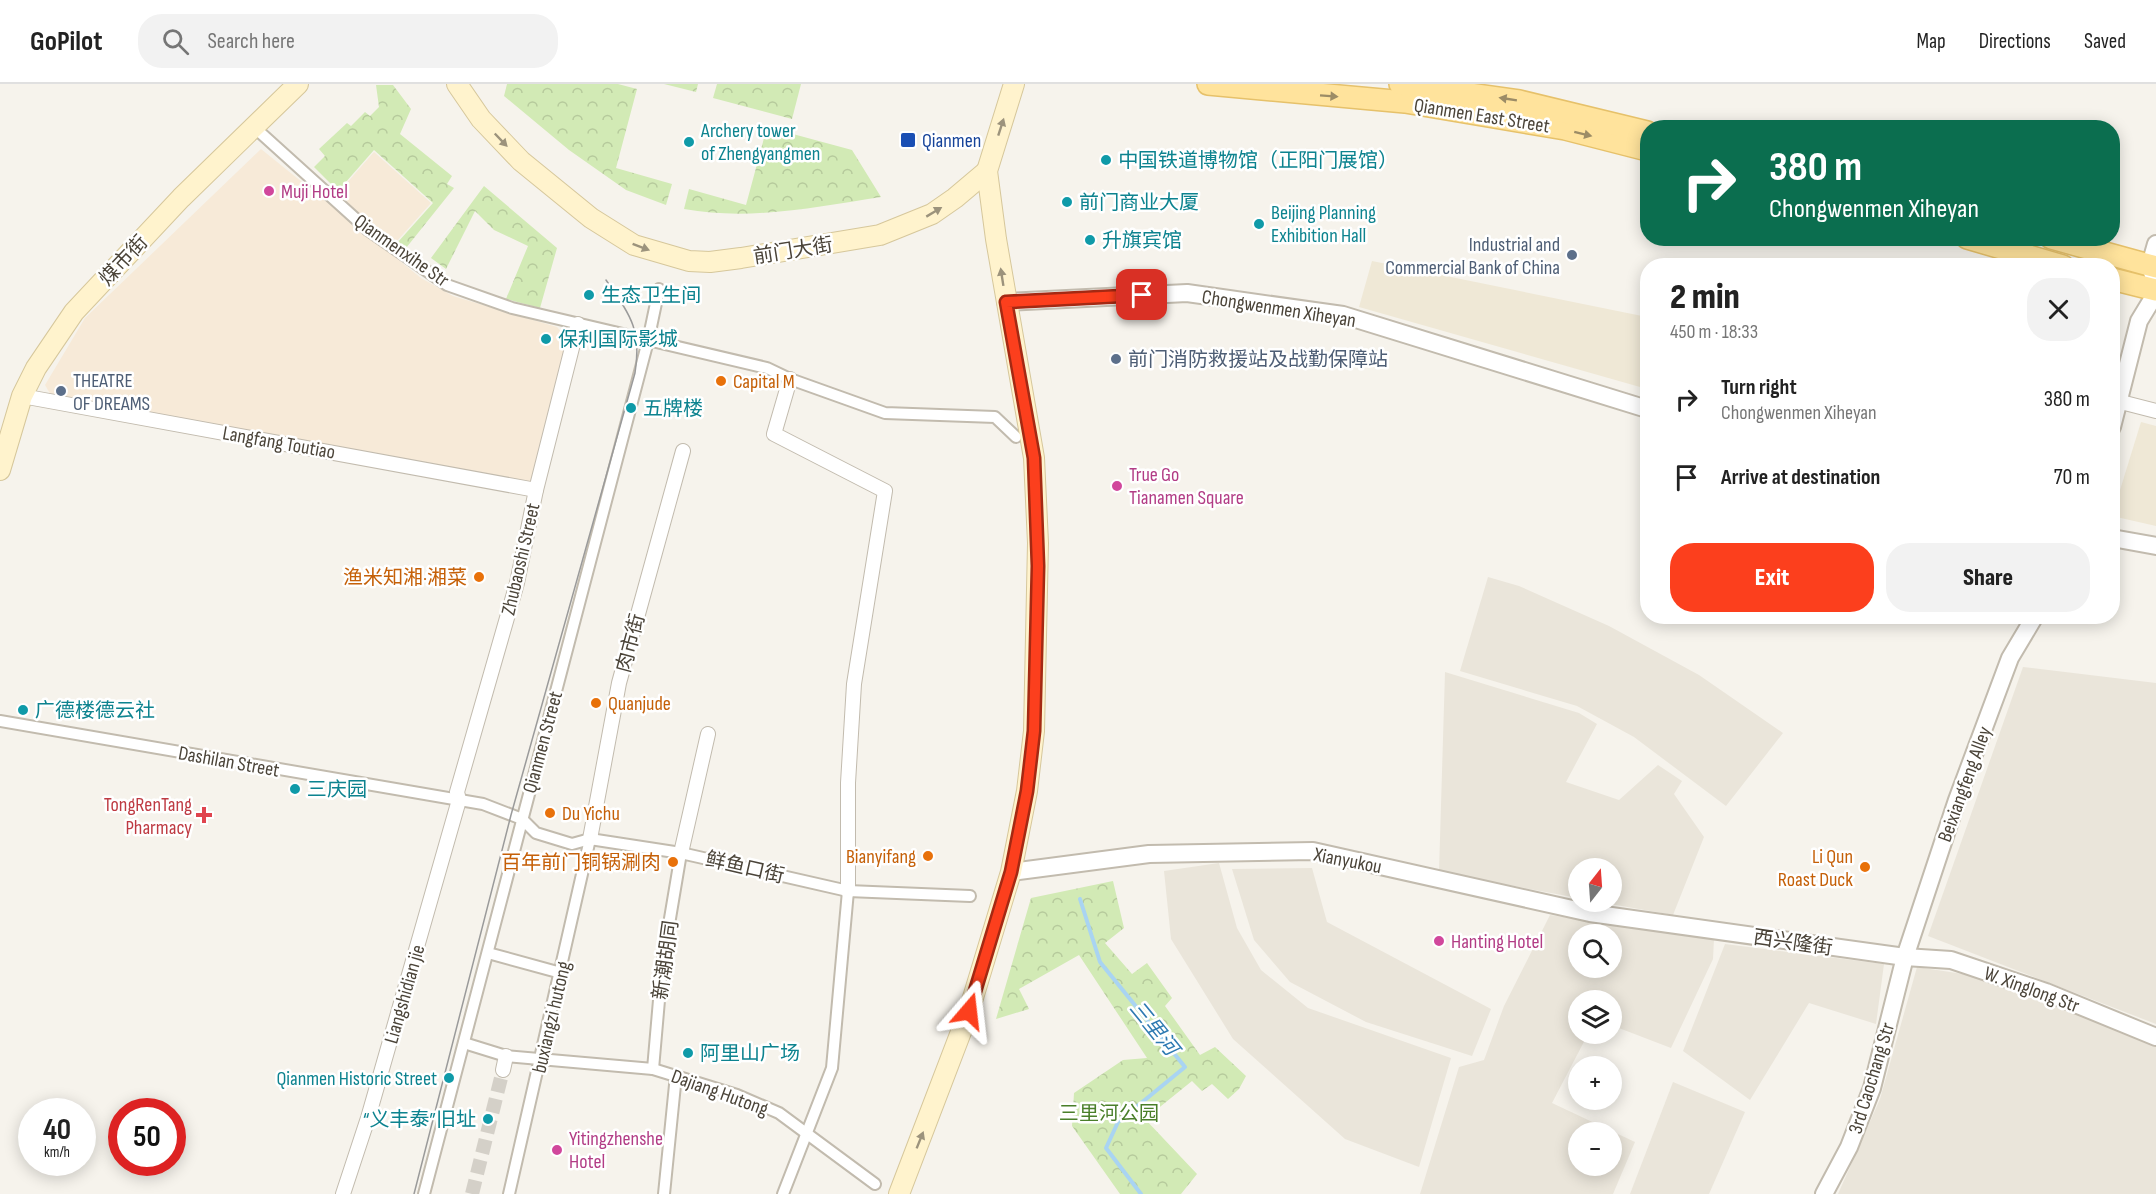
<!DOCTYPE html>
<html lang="en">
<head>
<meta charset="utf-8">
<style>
	body { margin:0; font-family:"Sofia Sans Condensed","Noto Sans SC",sans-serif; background:#f2f2f2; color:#222; height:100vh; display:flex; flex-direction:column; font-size:22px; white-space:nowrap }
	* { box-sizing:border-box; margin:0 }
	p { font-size:20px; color:#767676 }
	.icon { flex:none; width:33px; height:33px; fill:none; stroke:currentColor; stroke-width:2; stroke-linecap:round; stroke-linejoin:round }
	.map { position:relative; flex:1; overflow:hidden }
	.side { position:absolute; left:1640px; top:174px; width:480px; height:366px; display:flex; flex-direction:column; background:#fff; border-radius:24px; box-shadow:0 3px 15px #0003 }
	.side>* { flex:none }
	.top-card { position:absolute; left:1640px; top:36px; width:480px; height:126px; border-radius:24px; box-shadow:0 3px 15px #0003; background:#0b6e4f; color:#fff; overflow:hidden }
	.needle { width:39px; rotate:17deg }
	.fabs { position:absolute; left:1568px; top:774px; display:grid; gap:12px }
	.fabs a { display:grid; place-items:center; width:54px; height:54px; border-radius:50%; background:#fff; box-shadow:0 3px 15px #0003; font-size:30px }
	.speed { position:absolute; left:18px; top:1014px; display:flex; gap:12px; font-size:30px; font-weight:700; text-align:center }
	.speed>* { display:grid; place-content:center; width:78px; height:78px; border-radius:50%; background:#fff; box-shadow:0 3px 15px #0003; line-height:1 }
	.speed small { font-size:15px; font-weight:400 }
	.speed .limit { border:9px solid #d22; background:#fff; color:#111 }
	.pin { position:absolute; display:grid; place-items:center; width:51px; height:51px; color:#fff; margin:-26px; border-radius:12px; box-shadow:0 3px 9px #0006 }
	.me { position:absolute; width:66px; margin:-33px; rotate:17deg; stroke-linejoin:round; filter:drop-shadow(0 0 4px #0008) }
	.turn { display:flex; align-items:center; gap:21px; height:126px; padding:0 30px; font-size:27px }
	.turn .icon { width:78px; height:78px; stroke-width:2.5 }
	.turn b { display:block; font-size:42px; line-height:51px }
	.round { display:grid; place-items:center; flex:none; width:63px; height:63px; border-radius:24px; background:#f2f2f2 }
	.summary { display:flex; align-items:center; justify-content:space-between; height:102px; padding:0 30px }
	h1 { font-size:36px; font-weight:800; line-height:45px }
	.primary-button { display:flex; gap:12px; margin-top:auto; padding:12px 30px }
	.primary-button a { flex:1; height:69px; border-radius:24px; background:#fc3f1d; color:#fff; font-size:24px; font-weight:800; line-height:69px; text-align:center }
	.primary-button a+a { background:#f2f2f2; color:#222 }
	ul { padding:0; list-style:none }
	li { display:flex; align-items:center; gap:18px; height:78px; padding:0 30px }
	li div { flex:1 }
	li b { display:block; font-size:22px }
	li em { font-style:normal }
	header { display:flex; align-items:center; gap:36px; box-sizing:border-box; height:84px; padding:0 30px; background:#fff; border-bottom:2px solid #e0e0e0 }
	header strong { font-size:28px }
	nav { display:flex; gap:33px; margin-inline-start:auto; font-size:21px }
	.search { width:420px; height:54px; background:#f2f2f2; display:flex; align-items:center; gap:15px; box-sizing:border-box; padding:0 21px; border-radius:24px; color:#767676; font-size:22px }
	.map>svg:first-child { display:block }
	.residential { fill:#eae5da; fill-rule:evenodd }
	.commercial { fill:#f7ead8 }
	.education { fill:#efe8d6 }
	.park { fill:url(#park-crowns) }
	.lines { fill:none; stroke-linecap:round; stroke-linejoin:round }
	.stream { stroke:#a9d4f2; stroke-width:4 }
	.minor-tunnel { stroke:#d4d0c8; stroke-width:14; stroke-dasharray:14 7; stroke-linecap:butt }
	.pedestrian-casing { stroke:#c2bbae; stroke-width:14 }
	.minor-casing { stroke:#c2bbae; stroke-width:16 }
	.tertiary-casing { stroke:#c2bbae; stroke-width:20 }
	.secondary-casing { stroke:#d6c79b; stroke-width:22 }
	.primary-casing { stroke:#e6c16a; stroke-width:24 }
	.pedestrian { stroke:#fff; stroke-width:10 }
	.minor { stroke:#fff; stroke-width:14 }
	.tertiary { stroke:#fff; stroke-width:16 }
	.secondary { stroke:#fff3cd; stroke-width:20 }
	.primary { stroke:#ffe39c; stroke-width:21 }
	.tram { stroke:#9a9a9a; stroke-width:1.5 }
	.oneway { fill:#9c8c66 }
	.oneway2 { fill:#9c937c }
	.route-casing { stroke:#a42913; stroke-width:15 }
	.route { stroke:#fc3f1d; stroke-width:10 }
	.transit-dot { fill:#1a4fb4; stroke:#fff; stroke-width:2 }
	.culture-dot { fill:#0f9aa8; stroke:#fff; stroke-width:2 }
	.hotel-dot { fill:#d1479c; stroke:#fff; stroke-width:2 }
	.service-dot { fill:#5c6f8a; stroke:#fff; stroke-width:2 }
	.food-dot { fill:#e8710a; stroke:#fff; stroke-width:2 }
	.health-dot { fill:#e0444e; stroke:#fff; stroke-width:2 }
	.labels { text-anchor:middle; stroke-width:5; stroke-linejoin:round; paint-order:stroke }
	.street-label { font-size:20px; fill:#4b4439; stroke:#fff }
	.culture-label { font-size:20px; fill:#0d838f; stroke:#fff; text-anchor:start }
	.transit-label { font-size:20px; fill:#164399; stroke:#fff; text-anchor:start }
	.hotel-label { font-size:20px; fill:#b23c85; stroke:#fff; text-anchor:start }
	.service-label { font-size:20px; fill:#4e5e75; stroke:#fff; text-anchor:start }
	.food-label { font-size:20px; fill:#c56008; stroke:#fff; text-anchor:end }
	.health-label { font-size:20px; fill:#be3a42; stroke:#fff; text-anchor:end }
	.park-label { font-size:20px; fill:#4a7f2a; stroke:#fff }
	.water-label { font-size:21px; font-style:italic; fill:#2e7ab2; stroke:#fff }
</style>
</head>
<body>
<header>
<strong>GoPilot</strong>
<div class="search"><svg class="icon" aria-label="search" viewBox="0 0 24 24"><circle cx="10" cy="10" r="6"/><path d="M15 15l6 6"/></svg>Search here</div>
<nav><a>Map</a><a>Directions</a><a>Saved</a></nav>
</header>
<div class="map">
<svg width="2156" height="1110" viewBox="0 0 2156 1110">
	<defs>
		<pattern id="park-crowns" width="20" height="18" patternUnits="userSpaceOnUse" patternTransform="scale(1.5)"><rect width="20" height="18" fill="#d2eab5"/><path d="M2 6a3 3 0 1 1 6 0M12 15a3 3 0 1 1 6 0" fill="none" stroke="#b6ca9c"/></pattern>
	</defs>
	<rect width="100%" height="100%" fill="#f6f3ec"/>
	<g class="residential">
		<path d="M1488 493 1519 502 1609 542 1699 591 1783 649 1726 722 1634 653 1577 622 1460 587Z"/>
		<path d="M2023 583 2156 599V940L1928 852Z"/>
		<path d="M1445 588 1579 629 1597 640 1566 698 1619 716 1658 681 1682 697 1674 710 1704 753 1673 831 1599 818H1611V784H1578V814L1439 788Z"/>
		<path d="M1219 779 1237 844 1261 886 1308 924 1451 974 1419 1083 1345 1055 1233 955 1171 855 1164 787Z"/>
		<path d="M1312 784 1327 838 1491 925 1472 972 1366 938 1290 898 1254 856 1232 785Z"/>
		<path d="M1550 831 1714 855 1713 875 1671 964 1611 941V916H1578V950H1588L1552 1019 1635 1058 1613 1110H1420L1459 983 1484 976 1504 922ZM1578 850H1611V884H1578ZM1578 1048H1611V1082H1578Z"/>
		<path d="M1725 860 1884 880 1876 940 1809 919 1750 1016 1683 967Z"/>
		<path d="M1917 883 1983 893 2156 961V1110H1838L1880 1015Z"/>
		<path d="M1673 998 1745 1028 1709 1110H1630Z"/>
	</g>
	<g class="commercial">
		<path d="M261 65 421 194 453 212 557 243 569 257 535 403 52 313 45 301 85 234Z"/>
		<path d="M374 68 431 119 396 158 371 142 338 109Z"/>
	</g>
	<g class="education">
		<path d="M1372 177 1647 233V305L1359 223Z"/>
		<path d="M2141 338 2156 342V442L2112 432Z"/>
	</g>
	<g class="park">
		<path d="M507 0H618L637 5 616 84 672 100 666 121 626 106 569 66 504 12Z"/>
		<path d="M664 0H698L696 8Z"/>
		<path d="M717 0H801L792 35 713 14Z"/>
		<path d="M376 1H393L411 25 400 50 452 92 447 100 454 104 406 164 398 158 433 119 374 66 338 107 314 83 325 72 319 65 347 39 351 42 365 28 370 32 379 23Z"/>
		<path d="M767 43 852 66 881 113C817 123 749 137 684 125L689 105 746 121Z"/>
		<path d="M484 102 557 164 540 224 506 215 528 162 494 146 475 127 446 185 431 174Z"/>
		<path d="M1113 797 1124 844 1105 859 1132 890 1147 879 1172 914 1165 922 1200 971 1215 963 1246 992 1239 1005 1228 1015 1212 1000 1202 1007 1192 997 1145 1035 1197 1090 1181 1110H1120L1072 1042 1074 1009 1123 976 1147 974 1079 871 1019 905 1029 925 996 935 1031 814Z"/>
	</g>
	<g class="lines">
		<path class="stream" d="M1080 815 1100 878 1185 983 1118 1038 1106 1064 1141 1110"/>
		<path class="minor-tunnel" d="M472 1110 503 986"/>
		<g class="pedestrian-casing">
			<g id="pedestrian">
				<path d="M254 43 368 146 447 201 512 224 767 284 790 295 885 329 995 333 1016 353"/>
				<path d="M0 637 483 720 522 735 536 749 572 760 590 755 681 769 848 807 970 812"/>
				<path d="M488 869 561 889"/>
				<path d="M464 959 506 972 653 985 737 1011 779 1029 875 1100"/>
				<path d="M653 985 662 882 681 769"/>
				<path d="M424 1110 648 257 659 205"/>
				<path d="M509 1110 590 755"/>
				<path d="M664 1110 676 991"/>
				<path d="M783 1110 832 984 848 807"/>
			</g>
		</g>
		<g class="minor-casing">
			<g id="minor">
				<path d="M790 295 774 350 885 407 854 600 848 699V807"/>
				<path d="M22 312 536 406"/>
				<path d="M2117 317 2156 327"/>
				<path d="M590 755 619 599 683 367"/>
				<path d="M681 769 708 650"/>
				<path d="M503 986 506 972"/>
				<path d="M343 1110 368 1034 459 716 457 708 517 499 536 406 578 240"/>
			</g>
		</g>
		<g class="tertiary-casing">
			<g id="tertiary">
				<path d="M2156 160 2150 181 2156 202"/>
				<path d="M1006 218 1187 209 1343 231 1647 325"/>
				<path d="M2112 343 2139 237 2156 209"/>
				<path d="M2112 454 2156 462"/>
				<path d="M1011 788 1149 770 1313 767 1590 829 1905 873 1951 876 2046 908 2156 953"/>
				<path d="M1824 1110 1849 1063 1872 1004 1905 873 1957 716 2010 574 2035 532"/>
			</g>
		</g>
		<g class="secondary-casing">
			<g id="secondary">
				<path d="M457 0 481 35 521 77 591 134 634 161 689 177 710 178 741 174 880 151 932 130 955 114 987 87"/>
				<path d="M0 386 22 312 36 284 74 228 181 114 298 0"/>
				<path d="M899 1110 969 927 1011 788 1027 707 1034 647 1038 459 1034 374 996 155 987 87 1014 0"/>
			</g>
		</g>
		<g class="primary-casing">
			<g id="primary">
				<path d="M1208 0 1405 18 1565 45 1647 66"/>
				<path d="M1400 0 1519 17 1647 48"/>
				<path d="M1967 154 2063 182"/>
				<path d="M2051 154 2156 183"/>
				<path d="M2112 195 2156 206"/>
			</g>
		</g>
		<use href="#pedestrian" class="pedestrian"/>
		<use href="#minor" class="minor"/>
		<use href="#tertiary" class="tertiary"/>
		<use href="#secondary" class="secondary"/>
		<use href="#primary" class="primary"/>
		<path class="tram" d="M414 1110 511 731 635 289C642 245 630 231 606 196"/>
	</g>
	<defs><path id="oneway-solid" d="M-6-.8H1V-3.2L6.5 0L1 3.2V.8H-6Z" transform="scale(1.5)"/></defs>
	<g class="oneway">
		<use href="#oneway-solid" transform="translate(1329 12) rotate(4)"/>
		<use href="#oneway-solid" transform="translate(1508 15) rotate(-171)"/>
		<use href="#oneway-solid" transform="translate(1583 50) rotate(14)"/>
	</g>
	<g class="oneway2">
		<use href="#oneway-solid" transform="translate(1001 43) rotate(-72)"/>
		<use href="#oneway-solid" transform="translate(501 56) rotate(46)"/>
		<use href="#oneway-solid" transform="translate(934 128) rotate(-31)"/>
		<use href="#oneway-solid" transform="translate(641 163) rotate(21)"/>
		<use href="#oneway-solid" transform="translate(1002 193) rotate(-99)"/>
		<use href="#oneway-solid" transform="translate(920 1056) rotate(-68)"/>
	</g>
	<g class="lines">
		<g class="route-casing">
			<path id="route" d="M969 927 1011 788 1027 707 1034 647 1038 482 1034 374 1006 218 1142 211"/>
		</g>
		<use href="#route" class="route"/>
	</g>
	<rect class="transit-dot" x="900" y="48" width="16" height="16" rx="3"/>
	<g class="culture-dot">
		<circle cx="689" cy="58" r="6"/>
		<circle cx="1106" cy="76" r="6"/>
		<circle cx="1067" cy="118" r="6"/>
		<circle cx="1259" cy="140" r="6"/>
		<circle cx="1090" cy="156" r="6"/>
		<circle cx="589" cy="211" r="6"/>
		<circle cx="546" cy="255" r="6"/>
		<circle cx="631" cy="324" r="6"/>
		<circle cx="23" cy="626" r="6"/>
		<circle cx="295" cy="705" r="6"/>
		<circle cx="688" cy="969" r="6"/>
		<circle cx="449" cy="994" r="6"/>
		<circle cx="488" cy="1035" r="6"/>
	</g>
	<g class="hotel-dot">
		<circle cx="269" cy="107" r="6"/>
		<circle cx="1117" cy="402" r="6"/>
		<circle cx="1439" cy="857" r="6"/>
		<circle cx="557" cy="1066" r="6"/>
	</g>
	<g class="service-dot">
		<circle cx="1572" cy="171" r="6"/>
		<circle cx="1116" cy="275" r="6"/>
		<circle cx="61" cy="307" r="6"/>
	</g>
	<g class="food-dot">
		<circle cx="721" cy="297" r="6"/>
		<circle cx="479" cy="493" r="6"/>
		<circle cx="596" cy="619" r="6"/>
		<circle cx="550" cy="729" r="6"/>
		<circle cx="928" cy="772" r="6"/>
		<circle cx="673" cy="778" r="6"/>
		<circle cx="1865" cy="783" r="6"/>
	</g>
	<path class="health-dot" d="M201 722h6v6h6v6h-6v6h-6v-6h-6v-6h6z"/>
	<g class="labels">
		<g class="street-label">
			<text transform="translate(1482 31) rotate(9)" y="7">Qianmen East Street</text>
			<text transform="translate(402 166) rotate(35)" y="7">Qianmenxihe Str</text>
			<text transform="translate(793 166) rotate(-9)" y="7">前门大街</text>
			<text transform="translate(123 176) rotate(-47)" y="7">煤市街</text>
			<text transform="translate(1279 224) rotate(9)" y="7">Chongwenmen Xiheyan</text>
			<text transform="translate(279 358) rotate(10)" y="7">Langfang Toutiao</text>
			<text transform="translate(520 475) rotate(-77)" y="7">Zhubaoshi Street</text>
			<text transform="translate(630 559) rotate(-75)" y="7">肉市街</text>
			<text transform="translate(542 658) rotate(-75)" y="7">Qianmen Street</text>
			<text transform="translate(229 677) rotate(10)" y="7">Dashilan Street</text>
			<text transform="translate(1964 700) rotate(-70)" y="7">Beixiangfeng Alley</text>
			<text transform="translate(1348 776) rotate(11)" y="7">Xianyukou</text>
			<text transform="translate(745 783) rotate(13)" y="7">鲜鱼口街</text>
			<text transform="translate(1793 858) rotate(8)" y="7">西兴隆街</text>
			<text transform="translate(665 876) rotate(-82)" y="7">新潮胡同</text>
			<text transform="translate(2032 905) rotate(20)" y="7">W. Xinglong Str</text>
			<text transform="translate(404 910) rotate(-74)" y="7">Liangshidian jie</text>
			<text transform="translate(551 933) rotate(-77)" y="7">buxiangzi hutong</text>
			<text transform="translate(1871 994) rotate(-73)" y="7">3rd Caochang Str</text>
			<text transform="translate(720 1008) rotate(20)" y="7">Dajiang Hutong</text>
		</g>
		<g class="culture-label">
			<text x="701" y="53">Archery tower<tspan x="701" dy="23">of Zhengyangmen</tspan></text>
			<text x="1118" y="83">中国铁道博物馆（正阳门展馆）</text>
			<text x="1079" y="125">前门商业大厦</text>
			<text x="1271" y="135">Beijing Planning<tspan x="1271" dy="23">Exhibition Hall</tspan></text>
			<text x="1102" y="163">升旗宾馆</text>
			<text x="601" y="218">生态卫生间</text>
			<text x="558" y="262">保利国际影城</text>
			<text x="643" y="331">五牌楼</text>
			<text x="35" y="633">广德楼德云社</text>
			<text x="307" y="712">三庆园</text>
			<text x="700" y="976">阿里山广场</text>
			<text x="437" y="1001" text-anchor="end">Qianmen Historic Street</text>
			<text x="476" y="1042" text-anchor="end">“义丰泰”旧址</text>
		</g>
		<g class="transit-label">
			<text x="922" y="63">Qianmen</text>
		</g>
		<g class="hotel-label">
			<text x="281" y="114">Muji Hotel</text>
			<text x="1129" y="397">True Go<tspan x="1129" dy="23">Tianamen Square</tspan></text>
			<text x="1451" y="864">Hanting Hotel</text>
			<text x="569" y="1061">Yitingzhenshe<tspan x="569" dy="23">Hotel</tspan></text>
		</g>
		<g class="service-label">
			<text x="1560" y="167" text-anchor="end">Industrial and<tspan x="1560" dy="23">Commercial Bank of China</tspan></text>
			<text x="1128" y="282">前门消防救援站及战勤保障站</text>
			<text x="73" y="303">THEATRE<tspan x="73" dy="23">OF DREAMS</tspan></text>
		</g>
		<g class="food-label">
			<text x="733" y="304" text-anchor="start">Capital M</text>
			<text x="467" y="500">渔米知湘·湘菜</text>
			<text x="608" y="626" text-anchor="start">Quanjude</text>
			<text x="562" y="736" text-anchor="start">Du Yichu</text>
			<text x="916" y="779">Bianyifang</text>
			<text x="1853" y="779">Li Qun<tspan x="1853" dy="23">Roast Duck</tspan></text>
			<text x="661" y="785">百年前门铜锅涮肉</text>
		</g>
		<g class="health-label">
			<text x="192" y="727">TongRenTang<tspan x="192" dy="23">Pharmacy</tspan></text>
		</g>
		<g class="park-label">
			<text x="1109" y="1036">三里河公园</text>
		</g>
		<g class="water-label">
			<text transform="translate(1154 944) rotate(51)" y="7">三里河</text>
		</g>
	</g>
</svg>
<div class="fabs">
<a><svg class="needle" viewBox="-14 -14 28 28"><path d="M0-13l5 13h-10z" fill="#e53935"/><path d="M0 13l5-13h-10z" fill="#767676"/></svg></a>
<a><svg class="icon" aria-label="search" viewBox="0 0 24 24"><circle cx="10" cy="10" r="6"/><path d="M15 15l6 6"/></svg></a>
<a><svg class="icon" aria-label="layers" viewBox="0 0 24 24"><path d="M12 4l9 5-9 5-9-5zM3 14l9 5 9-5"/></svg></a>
<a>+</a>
<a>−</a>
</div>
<div class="speed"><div>40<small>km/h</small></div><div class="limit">50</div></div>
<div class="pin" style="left:1142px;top:211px;background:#d93025"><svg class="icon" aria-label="arrive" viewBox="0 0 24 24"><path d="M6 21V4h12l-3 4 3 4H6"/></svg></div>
<svg class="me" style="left:969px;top:927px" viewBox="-20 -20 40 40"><path d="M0-17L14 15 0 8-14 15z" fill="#fc3f1d" stroke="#fff" stroke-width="4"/></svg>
<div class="top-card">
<div class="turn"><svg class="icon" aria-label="right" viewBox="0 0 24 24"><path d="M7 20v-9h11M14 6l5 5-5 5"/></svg><div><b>380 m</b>Chongwenmen Xiheyan</div></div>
</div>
<section class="side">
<div class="summary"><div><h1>2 min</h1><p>450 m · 18:33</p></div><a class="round"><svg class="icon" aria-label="close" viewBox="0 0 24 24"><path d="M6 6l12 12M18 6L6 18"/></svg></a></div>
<ul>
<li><svg class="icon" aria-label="right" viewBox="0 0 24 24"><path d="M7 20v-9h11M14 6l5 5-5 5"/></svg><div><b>Turn right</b><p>Chongwenmen Xiheyan</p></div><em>380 m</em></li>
<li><svg class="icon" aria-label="arrive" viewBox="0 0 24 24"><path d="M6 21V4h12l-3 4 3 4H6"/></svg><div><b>Arrive at destination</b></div><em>70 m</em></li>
</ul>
<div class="primary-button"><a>Exit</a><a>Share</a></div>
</section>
</div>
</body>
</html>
